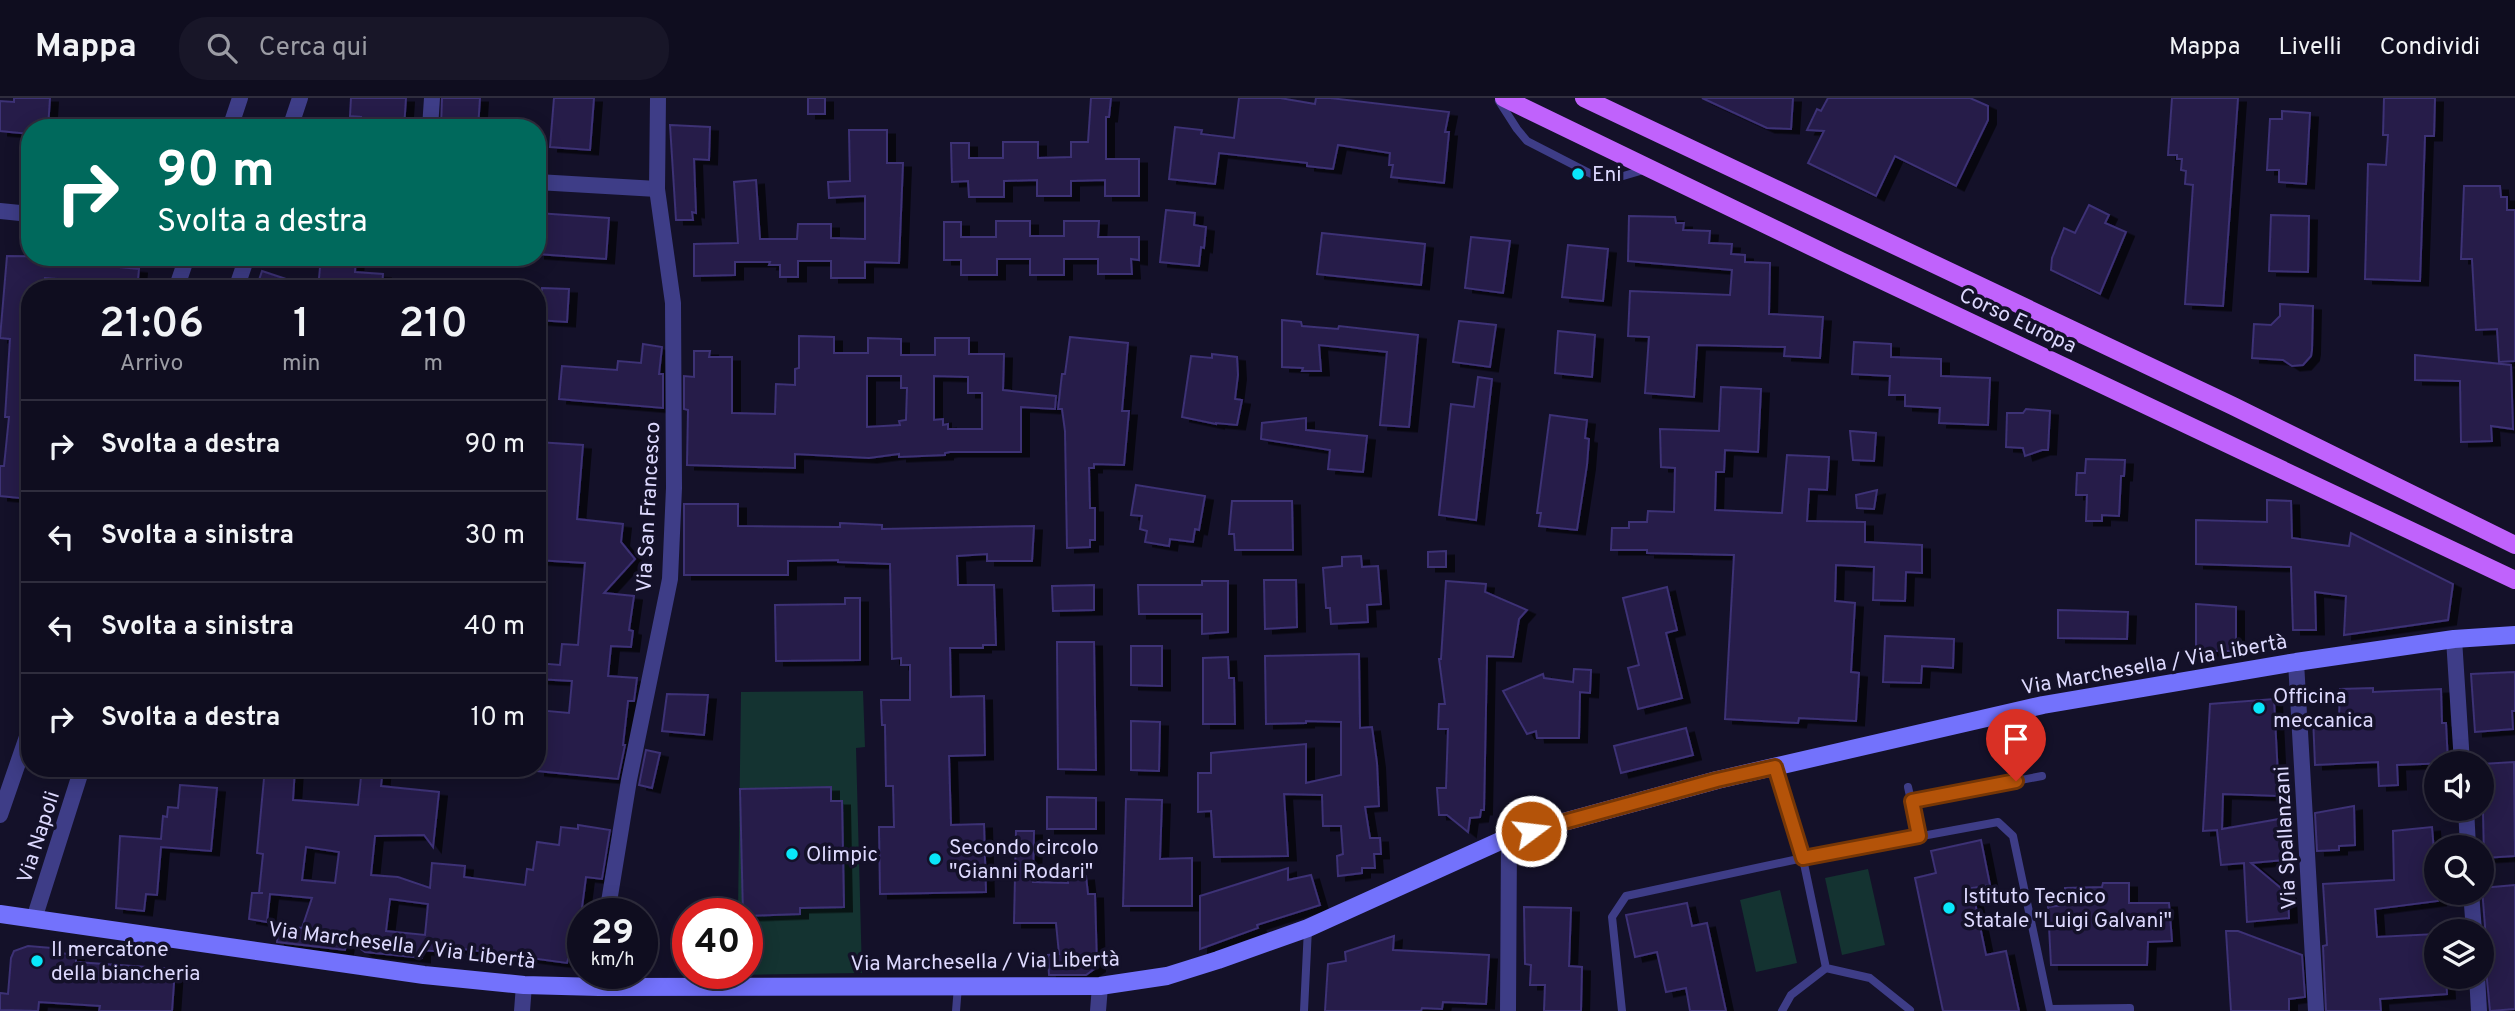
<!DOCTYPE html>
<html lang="it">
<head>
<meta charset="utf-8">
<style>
	body { margin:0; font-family:Overpass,sans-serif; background:#181628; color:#f1f3f6; height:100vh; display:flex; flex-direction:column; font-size:26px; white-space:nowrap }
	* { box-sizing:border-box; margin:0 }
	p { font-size:23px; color:#9b9ca4 }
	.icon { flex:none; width:38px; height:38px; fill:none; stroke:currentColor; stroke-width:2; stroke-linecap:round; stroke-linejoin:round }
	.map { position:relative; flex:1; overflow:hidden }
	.details { position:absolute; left:21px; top:182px; width:525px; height:497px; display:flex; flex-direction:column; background:#0f0d1f; border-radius:28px; box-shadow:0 4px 18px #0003,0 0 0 2px #2f2d3d }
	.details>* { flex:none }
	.guide { position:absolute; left:21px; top:21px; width:525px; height:147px; border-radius:28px; box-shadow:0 4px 18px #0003,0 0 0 2px #2f2d3d; background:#00695c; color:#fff; overflow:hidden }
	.tools { position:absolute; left:2424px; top:653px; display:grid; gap:14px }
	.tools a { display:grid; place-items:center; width:70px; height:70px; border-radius:50%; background:#0f0d1f; box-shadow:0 4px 18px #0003,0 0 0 2px #2f2d3d; font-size:35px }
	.speed { position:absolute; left:567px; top:800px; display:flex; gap:14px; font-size:35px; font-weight:700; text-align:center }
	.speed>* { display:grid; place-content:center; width:91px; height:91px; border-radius:50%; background:#0f0d1f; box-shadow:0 4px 18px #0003,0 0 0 2px #2f2d3d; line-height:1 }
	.speed small { font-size:18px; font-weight:400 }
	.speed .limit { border:10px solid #d22; background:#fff; color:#111 }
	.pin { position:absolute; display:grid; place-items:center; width:60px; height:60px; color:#fff; margin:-72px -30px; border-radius:50% 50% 50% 0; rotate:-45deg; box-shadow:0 0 7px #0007 }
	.pin .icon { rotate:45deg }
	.me { position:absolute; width:77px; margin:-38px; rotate:75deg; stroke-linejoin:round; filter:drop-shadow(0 0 5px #0008) }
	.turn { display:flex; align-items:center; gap:24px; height:147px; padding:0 21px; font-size:32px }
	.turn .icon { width:91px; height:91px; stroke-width:2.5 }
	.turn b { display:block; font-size:49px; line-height:60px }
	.eta { display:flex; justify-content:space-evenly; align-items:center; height:119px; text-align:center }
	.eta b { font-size:42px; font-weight:600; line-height:49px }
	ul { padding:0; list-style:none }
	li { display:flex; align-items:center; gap:21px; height:91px; padding:0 21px; border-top:2px solid #2f2d3d }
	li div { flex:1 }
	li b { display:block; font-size:26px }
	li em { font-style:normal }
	header { display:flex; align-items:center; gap:42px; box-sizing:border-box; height:98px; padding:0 35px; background:#0f0d1f; border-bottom:2px solid #2f2d3d }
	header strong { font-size:33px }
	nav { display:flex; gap:38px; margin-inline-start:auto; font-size:24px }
	.search { width:490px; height:63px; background:#181628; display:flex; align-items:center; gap:18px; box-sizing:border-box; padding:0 24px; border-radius:28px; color:#9b9ca4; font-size:26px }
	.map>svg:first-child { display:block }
	.green { fill:#143331 }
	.building { fill:#251d49; stroke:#3c3075; stroke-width:2; fill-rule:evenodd; filter:url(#shadow) }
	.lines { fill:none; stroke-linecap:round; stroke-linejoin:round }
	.lane { stroke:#3e3d87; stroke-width:8 }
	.street { stroke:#3e3d87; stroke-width:16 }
	.secondary { stroke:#7372fc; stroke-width:18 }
	.primary { stroke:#c062fc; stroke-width:18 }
	.route-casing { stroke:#753606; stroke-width:18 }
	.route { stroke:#b45309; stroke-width:12 }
	.poi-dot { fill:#09e7fa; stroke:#141129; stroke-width:2.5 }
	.labels { text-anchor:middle; stroke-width:7; stroke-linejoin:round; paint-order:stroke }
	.poi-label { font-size:21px; fill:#ddd9fe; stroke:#141129; text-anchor:start }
	.street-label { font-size:21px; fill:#ddd9fe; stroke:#141129 }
</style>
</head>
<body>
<header>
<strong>Mappa</strong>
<div class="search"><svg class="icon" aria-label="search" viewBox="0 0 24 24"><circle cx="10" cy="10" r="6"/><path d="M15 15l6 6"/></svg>Cerca qui</div>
<nav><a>Mappa</a><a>Livelli</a><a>Condividi</a></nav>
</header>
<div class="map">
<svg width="2515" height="913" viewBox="0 0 2515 913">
	<defs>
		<filter id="shadow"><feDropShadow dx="8" dy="4.5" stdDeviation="0" flood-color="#0009"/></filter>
	</defs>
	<rect width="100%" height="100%" fill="#141129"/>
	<g class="green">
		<path d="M863 593 865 649 856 650 862 875 738 877V875H747V816L738 815 741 594Z"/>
		<path d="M1868 771 1885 847 1842 857 1825 780Z"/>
		<path d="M1780 792 1797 865 1756 874 1740 802Z"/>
	</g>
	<g class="building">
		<path d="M14 0H50L48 30H30V36L0 33V3L14 4Z"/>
		<path d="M351 0H406L404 30H360L361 19 350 18Z"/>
		<path d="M442 0H480L478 30H441Z"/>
		<path d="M554 0H594L590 52 550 49Z"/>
		<rect x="808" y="0" width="17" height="16"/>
		<path d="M1091 0H1111L1109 19H1106V61H1139V98H1105V82L1071 83V98H1037V82L1004 83V99H969L968 83 952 84 951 45H969V60H1003V44H1038V60L1071 59V44H1088Z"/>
		<path d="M1239 0H1280L1315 6 1316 0H1330L1449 14 1445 34H1449L1444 85 1391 79 1393 67H1389L1390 55 1338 47 1333 71 1307 68V65L1219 55 1215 86 1169 81 1175 29 1202 32 1201 36 1234 40Z"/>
		<path d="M1702 0H1793L1791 31 1767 30Z"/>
		<path d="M1828 0H1970L1988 8V22L1956 88 1895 58 1876 98 1808 65 1824 33 1807 32 1817 11 1821 13Z"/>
		<path d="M2172 0H2238L2223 208 2185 206 2193 87 2185 86 2186 73 2181 72 2182 61H2177V57H2168Z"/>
		<path d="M2384 0H2435L2434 38H2425L2420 183 2365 181 2368 66 2386 67 2388 37H2383Z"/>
		<path d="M2282 13 2310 15 2306 86 2279 84V72H2267L2270 21H2282Z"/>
		<path d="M670 27 710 29 709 62 694 61 696 115 692 114 693 122H676Z"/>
		<path d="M849 32H887V65H903L899 165 865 164V180H831V163H798V179H780V167H769L770 164H735V177L694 178V146L738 145 734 84 756 82 760 141H797L798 126H831V140L865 141V98L829 100 828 84 850 83Z"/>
		<path d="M2464 88H2500L2501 99H2507V112H2515V263L2499 264 2497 231 2476 232 2472 161H2461Z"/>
		<path d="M2089 107 2109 117 2105 125 2126 134 2100 196 2051 172 2052 160 2064 130 2075 135Z"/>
		<path d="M1166 112 1195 115 1194 127 1206 129 1204 150 1201 149 1199 168 1160 164Z"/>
		<path d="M537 115 609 120 606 161 537 156Z"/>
		<path d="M2271 117 2309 118 2308 174 2269 173Z"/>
		<path d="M1629 118 1675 119 1676 125H1684L1683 132 1710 133 1709 145 1732 146 1731 156 1745 157V164L1770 165 1769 216 1823 219 1820 260 1784 258 1785 249 1697 247 1694 299 1645 295 1649 239 1628 238 1630 193 1730 197 1732 172 1628 163Z"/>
		<path d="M996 123H1030V138H1064V123H1099L1098 139H1139V162L1131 161 1132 176H1098V161H1064V177H1030V161H997V177H961V162H944V124H961V139H996Z"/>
		<path d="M1322 135 1425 146 1421 187 1317 176Z"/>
		<path d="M1471 139 1510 143 1503 195 1465 190Z"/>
		<path d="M1568 147 1608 151 1603 203 1562 199Z"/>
		<path d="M7 158 106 159V164L119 165V169L139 171 137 191H96L97 184 45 180 44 191H30V401L0 398V368H4L9 319H5L10 241 0 240Z"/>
		<path d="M321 159H356L355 174 383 176 382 191H318Z"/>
		<path d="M262 173 307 188 306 191H256Z"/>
		<path d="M542 190 569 191 567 224 537 222V207H541Z"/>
		<path d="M2280 206 2313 208 2312 252 2311 258 2303 267 2292 268 2283 262 2252 260 2254 226 2271 227 2280 218Z"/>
		<path d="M1282 222 1301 224 1302 228 1338 231 1339 228 1418 237 1409 329 1380 327 1387 254 1319 247 1321 273H1302L1303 270 1282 269Z"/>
		<path d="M1459 223 1496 227 1490 269 1453 264Z"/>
		<path d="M1558 233 1595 237 1592 279 1555 275Z"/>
		<path d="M799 238 834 239V255H868V240L901 241V257H935V240H969V256H1004L1003 292 1056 298 1055 311 1021 309V354H950L945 355V357L899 359V356L869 360 795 356V370L687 367 688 312 684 311V278L694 279V253H710L709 259H732V315L775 316 776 286 795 287V271L799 270ZM867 278H901V290H907L906 322 899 323 900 327 867 329ZM934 278 968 279V295H982V331H948V326L943 327V321L934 322Z"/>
		<path d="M1070 239 1128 245 1122 313H1129L1124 367 1094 366V370H1089L1090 410H1095V442H1090V449L1067 450 1065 333 1062 311H1058L1062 276H1065Z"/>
		<path d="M1854 244 1891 246V259L1941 261V278L1990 280 1988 327 1939 325 1940 310 1905 308V297H1889L1890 278 1852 276Z"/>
		<path d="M643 246 662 249 659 276H663V310L559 301 562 268 617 272 618 263 641 265Z"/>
		<path d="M1212 256 1237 259 1238 277 1235 301 1242 302 1237 327 1216 325V326L1182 319 1191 258 1212 260Z"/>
		<path d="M2415 257 2511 267 2513 331 2491 328 2492 343 2461 344 2460 283 2415 282Z"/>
		<path d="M1478 279 1492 281 1476 422 1439 417 1451 306 1474 309Z"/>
		<path d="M1721 289 1761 291 1758 354 1725 352 1724 374H1716L1715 412 1782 415 1787 357 1829 359 1827 392 1809 391 1807 423 1865 424V444L1922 447V475L1906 474 1905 503 1873 502 1874 469 1836 467 1835 503 1855 505 1851 574 1859 575 1856 623 1799 620 1798 625 1725 621 1734 457 1647 455V452H1611L1612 430H1629V424H1647L1648 413 1674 414 1675 370 1661 369 1660 331 1719 333Z"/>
		<path d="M2026 311 2050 313 2048 352H2042L2025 358 2023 350 2006 349 2007 315H2023Z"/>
		<path d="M1550 317 1587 322 1585 340 1589 341 1587 367 1577 432 1539 428 1541 415H1537Z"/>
		<path d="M1306 320V332L1367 338 1363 374 1328 371 1330 352 1261 341 1262 325Z"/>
		<path d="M1850 333 1876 335 1874 363 1853 362Z"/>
		<path d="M537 344 583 347 577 421 623 426 621 444 635 461 604 495 634 498 629 532 633 533 631 549 611 548 608 578 637 580 634 603H628L623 647H625L618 681 537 673V612L569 615 572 583 537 581V565L560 567 562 546 578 547 585 465 537 462Z"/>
		<path d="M2086 361 2125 362 2124 378H2121L2119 418 2102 417V423H2086L2087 397H2076L2077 375H2085Z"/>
		<path d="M1136 387 1205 398 1199 432 1195 431 1193 444 1170 441 1169 448 1145 444 1147 433 1140 431 1142 418 1131 417Z"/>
		<path d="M1877 392 1874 411 1857 410 1856 397Z"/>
		<path d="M2267 402 2291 403 2292 440 2349 448 2351 435 2453 486 2448 522 2344 537 2346 498 2315 494 2316 532H2293L2291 469 2196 466V422L2267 424Z"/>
		<path d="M1232 403H1292L1293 452H1235L1234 436H1229Z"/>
		<path d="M684 406H738V428L840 429V425L882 427V431L1034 428 1032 463H987V456L957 458 958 487H994L996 547H983V550H950L951 599 984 598 985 657 949 658 951 727 984 726 986 794 880 796 879 729H894L893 688H886L885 627H882L881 602H910V567H901V560L892 561 890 466 838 464V462L788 463V477H684Z"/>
		<path d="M1446 453V469H1428V454Z"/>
		<path d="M1361 458 1362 469 1378 468 1381 506 1367 507 1368 524 1331 526 1330 510H1326L1323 470 1342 468V459Z"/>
		<path d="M1264 482H1296L1297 529 1265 531Z"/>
		<path d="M1202 483H1228V534L1202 536V516H1139L1138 487H1202Z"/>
		<path d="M1446 483 1486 486 1485 494 1527 512 1519 521 1513 559 1487 558 1484 712H1481L1480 719 1470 720 1468 734 1447 717H1439L1437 690H1446L1448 631H1438L1439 606H1445L1439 561H1441Z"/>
		<path d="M1094 487V512L1053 513 1052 488Z"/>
		<path d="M1667 489 1677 532 1666 535 1682 600 1638 611 1628 570 1639 567 1623 500Z"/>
		<path d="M845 500H860V562L776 563 775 507 845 506Z"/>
		<path d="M2196 506 2236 509V553H2196Z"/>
		<path d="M2058 512 2128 514 2127 541 2058 540Z"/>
		<path d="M1885 538 1954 541 1953 570 1922 568 1921 585 1883 584Z"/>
		<path d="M1057 544H1094L1096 672 1058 671Z"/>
		<path d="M1131 548H1162V588L1131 587Z"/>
		<path d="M1359 556 1360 630 1372 629 1377 665 1379 708 1365 709 1370 740H1380L1381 756H1374L1375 770H1362V775L1338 778 1337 758 1343 756 1341 728H1323L1322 697 1284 696 1288 758 1214 759 1211 713 1198 714V675H1211V655L1306 646V685L1341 677V624L1306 623V625L1266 626 1265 558Z"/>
		<path d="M1228 559 1229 580H1234L1235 626H1203V560Z"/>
		<path d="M1574 571 1591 572 1590 595 1580 594 1579 640H1537L1536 633 1527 636 1503 593 1543 576 1544 580 1573 584Z"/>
		<path d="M2515 574V613H2512L2513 631 2475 634 2471 576Z"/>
		<path d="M2373 590V594L2441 591 2442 625H2446L2448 665 2397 667 2398 687 2379 688 2378 664 2315 667 2313 618 2339 619 2340 591Z"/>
		<path d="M667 596 708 597 704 637 662 633Z"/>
		<path d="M2274 601 2279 698 2223 696 2222 731 2279 721 2284 762 2251 765 2288 796 2289 820 2247 824 2244 765 2221 767 2217 732 2203 733 2210 606Z"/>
		<path d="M1131 623 1160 624 1159 673 1131 672Z"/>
		<path d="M1686 630 1693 657 1621 675 1614 648Z"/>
		<path d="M646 652 660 655 652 690 639 687Z"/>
		<path d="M2514 664 2515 758 2484 760 2482 666Z"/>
		<path d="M265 670H295L293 702 358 707 362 670H383L381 688 439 694 433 749 424 737 375 738 371 777 398 779 430 790 432 765 465 768 464 779 525 787 527 771 533 772 537 744 559 747 561 729 578 731V727L610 732 602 781 586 779 575 863 568 861 567 865 456 850 455 855 422 852V860L365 854 347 841 345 852 277 844 279 827 302 830 312 800 270 796 267 824 249 821 252 795H263H259L263 756 257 755ZM306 749 339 754 335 785 302 782ZM390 801 428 806 425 837 386 833Z"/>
		<path d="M180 687 217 690 211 753 161 749 157 797 146 796 144 813 116 810 120 738 161 741 163 718 167 719 168 709 178 710Z"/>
		<path d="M831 689V703H842L844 809 800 810V816L747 818V816H743L740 691Z"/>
		<path d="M1047 699 1096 700V731H1047Z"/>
		<path d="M1126 701 1162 702 1160 761 1192 760V808H1123Z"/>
		<path d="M2354 708 2355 747 2339 748V752L2317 753 2315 715Z"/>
		<path d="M2432 729 2438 803 2375 811 2377 839 2436 836V878H2446L2447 896 2380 901 2381 913H2326L2323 848 2327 847 2323 786 2394 782 2393 733Z"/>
		<path d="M1016 733H1034L1033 784 1068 785V779L1086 778 1088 796H1095L1097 869 1086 877H1049L1048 857 1059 856 1056 825H1014Z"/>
		<path d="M1981 742 1990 787 1972 790 1986 857 2006 853 2019 913H1943L1915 780 1936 775 1931 753Z"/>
		<path d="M1288 770V782L1311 777 1320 807 1257 827 1258 830 1200 851V798Z"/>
		<path d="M2103 785H2129V805H2169L2172 843 2148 844 2147 867H2051L2048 809 2065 807V790L2102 789Z"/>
		<path d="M2515 787V911L2490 913 2483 841H2486L2482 790Z"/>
		<path d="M1687 805 1692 828 1707 825 1726 913H1690L1686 890 1666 894 1657 854 1635 859 1626 817Z"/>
		<path d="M1524 809 1571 810 1569 868 1582 869 1581 913H1544L1545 887H1530L1531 867 1525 866Z"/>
		<path d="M2226 833H2238L2302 857 2305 899 2289 901V913H2231Z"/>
		<path d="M1394 838 1393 852 1489 857 1486 906 1443 904 1442 911 1422 910 1421 913H1325L1328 866 1346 863 1345 854Z"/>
		<path d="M28 848 52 850 60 855 76 857V864L175 871 172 913H99L100 908 39 904 38 913 0 912V895L8 896 11 860 14 853Z"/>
	</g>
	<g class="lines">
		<g class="lane">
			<path d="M1499 3 1517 31 1527 43 1597 79 1613 81 1647 71"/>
			<path d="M1775 669 1785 708 1799 742 1826 870 1870 880 1910 912"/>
			<path d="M1908 689 1919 738"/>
			<path d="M1912 703 2042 678"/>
			<path d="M2050 911 2130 910V913"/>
			<path d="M956 913 958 888"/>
			<path d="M1304 913 1308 830"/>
			<path d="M1622 913 1612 819 1626 798 1803 760 1998 724 2013 738 2050 913"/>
			<path d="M1782 913 1791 897 1826 870"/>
		</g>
		<g class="street">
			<path d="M230 30 240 0"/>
			<path d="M290 30 300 0"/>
			<path d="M430 30 432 0"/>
			<path d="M537 84 657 91"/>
			<path d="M0 113 30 116"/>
			<path d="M176 191 187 159"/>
			<path d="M236 191 247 159"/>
			<path d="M2454 541 2462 665"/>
			<path d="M2296 564 2316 913"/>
			<path d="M2466 710 2468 749"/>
			<path d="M0 717 30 630"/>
			<path d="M2471 794 2474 833"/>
			<path d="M607 816 629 682 670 481 674 390 673 205 657 91 658 0"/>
			<path d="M34 821 82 670"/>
			<path d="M2477 878 2479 913"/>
			<path d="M522 913 524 887"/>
			<path d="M1098 913 1100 888"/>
			<path d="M1508 913 1509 739"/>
		</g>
		<path class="secondary" d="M0 816 424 877 524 887 599 889 1100 888 1167 878 1218 862 1308 830 1509 739 1717 682 2043 607 2296 564 2454 541 2515 537"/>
		<g class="primary">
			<path d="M1504 0 1841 163 2515 482"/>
			<path d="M1584 0 2233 308 2515 447"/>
		</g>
	</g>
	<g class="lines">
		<g class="route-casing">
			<path id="route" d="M1531 733 1717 682 1775 669 1803 760 1919 738 1912 703 2016 683"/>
		</g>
		<use href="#route" class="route"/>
	</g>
	<g class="poi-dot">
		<circle cx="1578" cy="76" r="7"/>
		<circle cx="2259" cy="610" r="7"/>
		<circle cx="792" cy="756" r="7"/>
		<circle cx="935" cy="761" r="7"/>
		<circle cx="1949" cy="810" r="7"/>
		<circle cx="37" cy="863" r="7"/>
	</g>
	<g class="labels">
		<g class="poi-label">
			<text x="1592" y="83">Eni</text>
			<text x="2273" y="605">Officina<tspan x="2273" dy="24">meccanica</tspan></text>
			<text x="949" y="756">Secondo circolo<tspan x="949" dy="24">"Gianni Rodari"</tspan></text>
			<text x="806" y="763">Olimpic</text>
			<text x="1963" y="805">Istituto Tecnico<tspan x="1963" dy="24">Statale "Luigi Galvani"</tspan></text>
			<text x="51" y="858">Il mercatone<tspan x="51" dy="24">della biancheria</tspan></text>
		</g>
		<g class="street-label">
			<text transform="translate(2018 222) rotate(25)" y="7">Corso Europa</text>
			<text transform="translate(648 409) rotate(-87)" y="7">Via San Francesco</text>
			<text transform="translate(2154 566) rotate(-10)" y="7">Via Marchesella / Via Libertà</text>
			<text transform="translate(38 739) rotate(-72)" y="7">Via Napoli</text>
			<text transform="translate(2285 740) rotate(-93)" y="7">Via Spallanzani</text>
			<text transform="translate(402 847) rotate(7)" y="7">Via Marchesella / Via Libertà</text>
			<text transform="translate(985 863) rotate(-1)" y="7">Via Marchesella / Via Libertà</text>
		</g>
	</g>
</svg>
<div class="tools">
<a><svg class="icon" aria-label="sound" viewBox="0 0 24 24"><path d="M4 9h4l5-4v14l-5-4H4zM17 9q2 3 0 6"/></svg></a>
<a><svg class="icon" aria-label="search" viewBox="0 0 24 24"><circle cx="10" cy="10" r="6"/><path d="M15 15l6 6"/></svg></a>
<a><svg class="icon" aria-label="layers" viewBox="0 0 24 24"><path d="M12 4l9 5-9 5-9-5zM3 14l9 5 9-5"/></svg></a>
</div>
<div class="speed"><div>29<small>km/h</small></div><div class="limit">40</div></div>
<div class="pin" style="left:2016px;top:683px;background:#d93025"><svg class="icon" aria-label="arrive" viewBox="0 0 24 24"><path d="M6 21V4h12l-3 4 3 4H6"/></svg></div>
<svg class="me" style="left:1531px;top:733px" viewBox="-20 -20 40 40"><circle r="17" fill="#b45309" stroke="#fff" stroke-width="3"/><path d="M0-11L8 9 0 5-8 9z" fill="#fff"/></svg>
<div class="guide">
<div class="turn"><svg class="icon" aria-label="right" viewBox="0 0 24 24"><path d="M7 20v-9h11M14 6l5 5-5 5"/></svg><div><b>90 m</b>Svolta a destra</div></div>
</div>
<section class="details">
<div class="eta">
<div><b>21:06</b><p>Arrivo</p></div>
<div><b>1</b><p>min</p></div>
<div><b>210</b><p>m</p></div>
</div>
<ul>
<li><svg class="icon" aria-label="right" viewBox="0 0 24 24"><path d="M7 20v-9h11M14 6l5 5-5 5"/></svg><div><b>Svolta a destra</b></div><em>90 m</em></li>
<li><svg class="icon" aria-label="left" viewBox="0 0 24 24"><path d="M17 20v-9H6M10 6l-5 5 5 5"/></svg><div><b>Svolta a sinistra</b></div><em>30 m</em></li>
<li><svg class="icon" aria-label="left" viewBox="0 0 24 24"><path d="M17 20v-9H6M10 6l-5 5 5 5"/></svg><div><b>Svolta a sinistra</b></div><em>40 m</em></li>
<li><svg class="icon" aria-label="right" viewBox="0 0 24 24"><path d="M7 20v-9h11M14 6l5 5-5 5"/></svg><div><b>Svolta a destra</b></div><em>10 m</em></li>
</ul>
</section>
</div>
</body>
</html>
